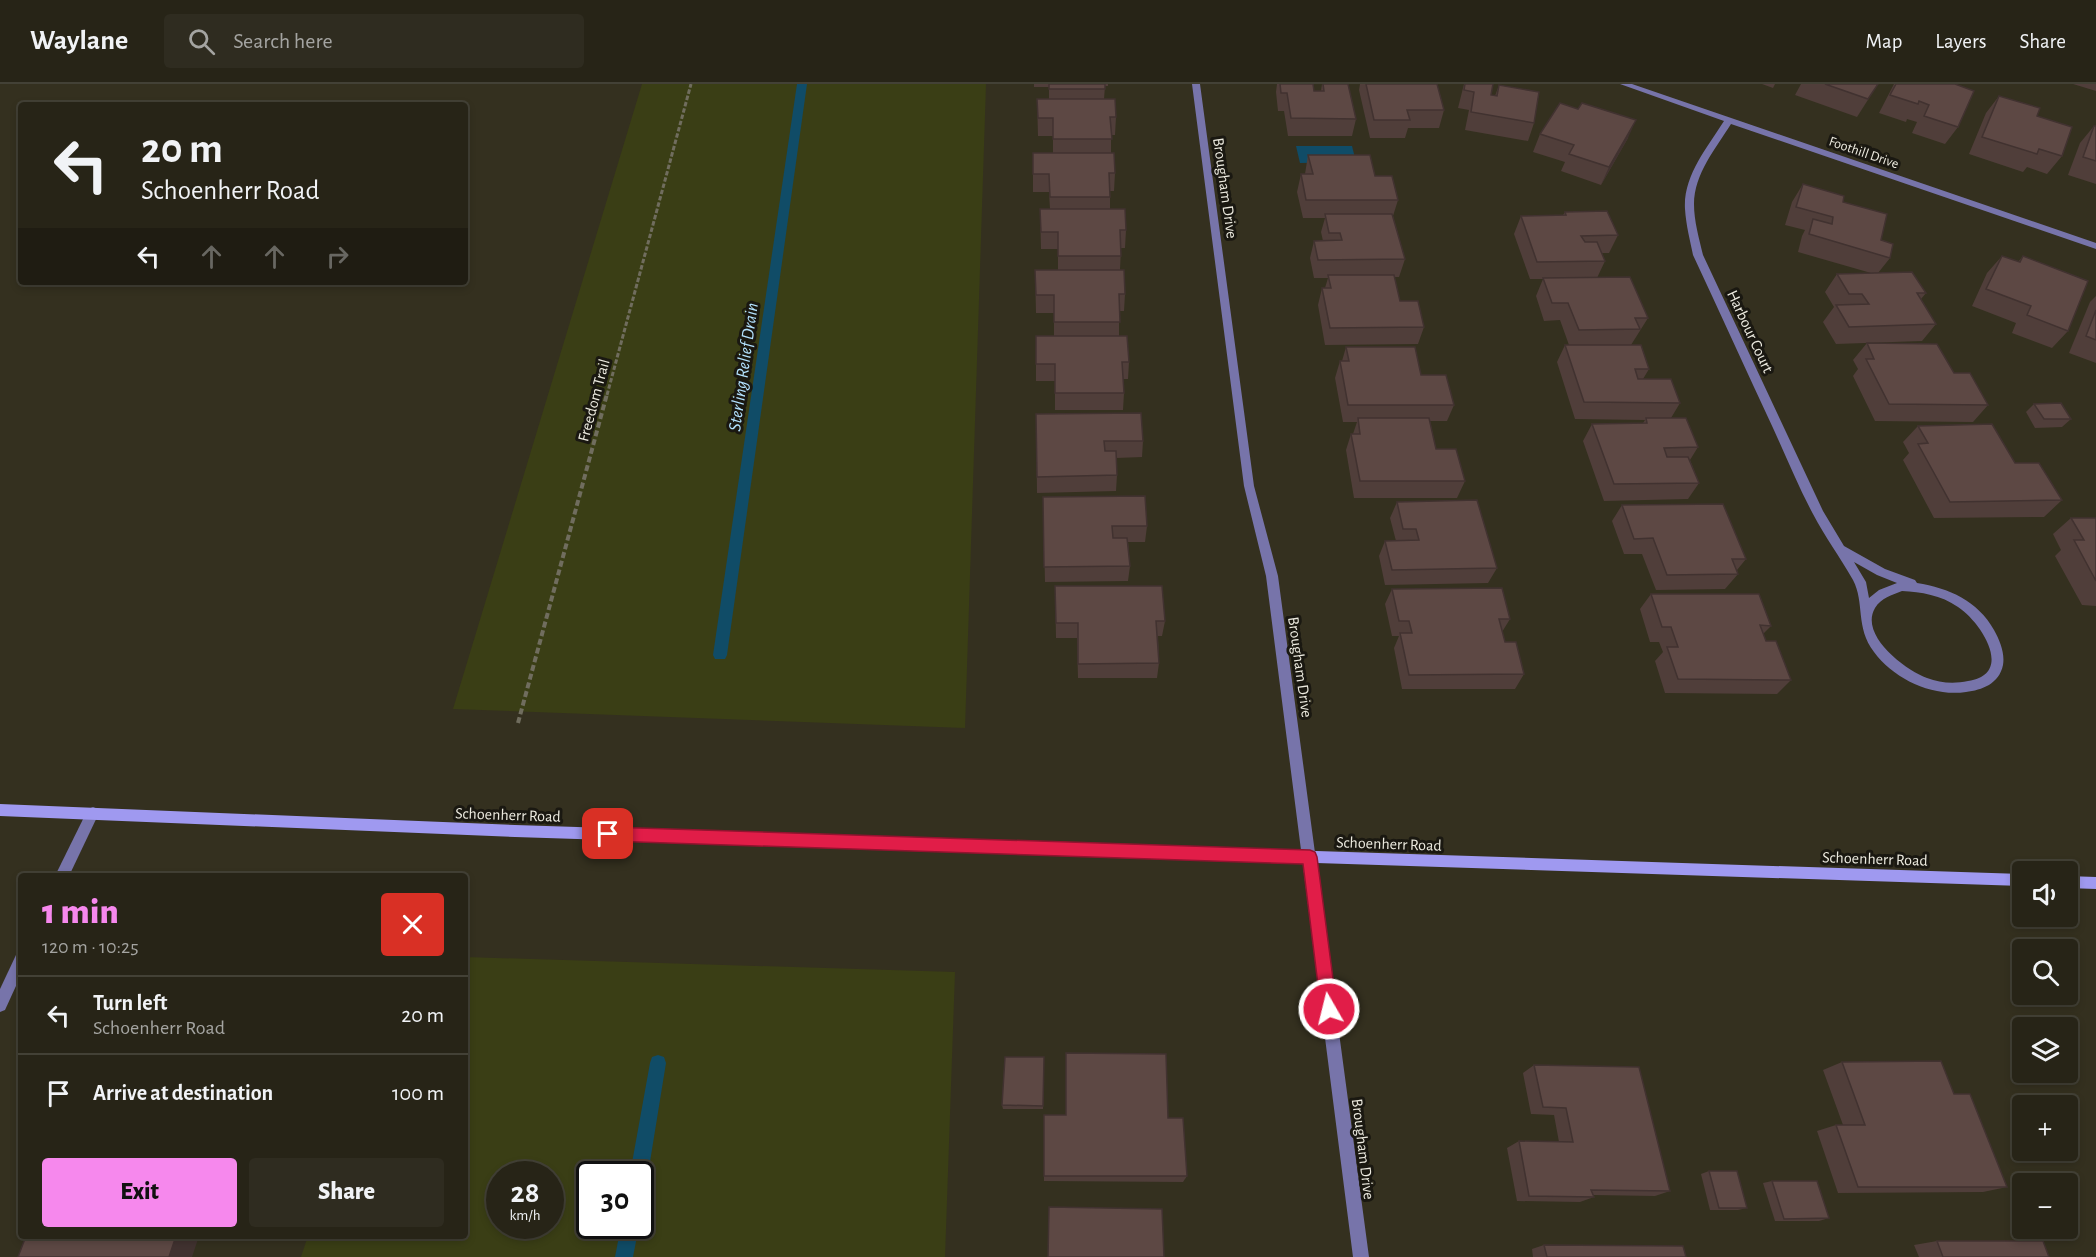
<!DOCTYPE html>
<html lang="en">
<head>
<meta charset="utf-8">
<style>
	body { margin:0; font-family:"Alegreya Sans",sans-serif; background:#2f2c20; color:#f1f3f6; height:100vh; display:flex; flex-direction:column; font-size:22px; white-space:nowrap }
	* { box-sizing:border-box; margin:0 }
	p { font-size:20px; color:#a4a4a1 }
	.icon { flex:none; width:33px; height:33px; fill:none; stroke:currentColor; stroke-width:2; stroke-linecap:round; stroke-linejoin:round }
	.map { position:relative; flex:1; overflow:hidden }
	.side { position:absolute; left:18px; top:789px; width:450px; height:366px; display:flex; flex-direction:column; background:#272417; border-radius:6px; box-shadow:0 3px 9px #0003,0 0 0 2px #434136 }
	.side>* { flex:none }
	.banner { position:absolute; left:18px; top:18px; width:450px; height:183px; border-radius:6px; box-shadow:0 3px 9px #0003,0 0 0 2px #434136; background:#272417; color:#f1f3f6; overflow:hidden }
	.buttons { position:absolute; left:2012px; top:777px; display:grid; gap:12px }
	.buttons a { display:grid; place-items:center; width:66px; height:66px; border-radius:6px; background:#272417; box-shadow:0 3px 9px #0003,0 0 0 2px #434136; font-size:30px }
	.speed { position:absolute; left:486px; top:1077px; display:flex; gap:12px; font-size:30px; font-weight:700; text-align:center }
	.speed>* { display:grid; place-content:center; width:78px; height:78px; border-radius:50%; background:#272417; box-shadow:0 3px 9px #0003,0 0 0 2px #434136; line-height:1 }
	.speed small { font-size:15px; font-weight:400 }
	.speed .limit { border:3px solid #111; border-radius:9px; background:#fff; color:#111 }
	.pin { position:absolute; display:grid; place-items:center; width:51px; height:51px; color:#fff; margin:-26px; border-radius:12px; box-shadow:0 3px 9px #0006 }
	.me { position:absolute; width:66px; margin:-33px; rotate:352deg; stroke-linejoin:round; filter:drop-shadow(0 0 4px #0008) }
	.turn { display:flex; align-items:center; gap:21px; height:126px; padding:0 24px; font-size:27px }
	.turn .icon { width:78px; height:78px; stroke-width:2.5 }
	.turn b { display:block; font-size:42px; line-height:51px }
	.lanes { display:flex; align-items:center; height:57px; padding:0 24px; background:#0003; justify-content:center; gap:30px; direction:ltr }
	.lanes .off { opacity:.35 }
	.round { display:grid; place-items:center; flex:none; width:63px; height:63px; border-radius:6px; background:#2f2c20 }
	.headline { display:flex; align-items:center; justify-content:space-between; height:102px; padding:0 24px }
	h1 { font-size:36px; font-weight:800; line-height:45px; color:#f688ed }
	.cta { display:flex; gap:12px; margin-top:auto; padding:12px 24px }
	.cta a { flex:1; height:69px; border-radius:6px; background:#f688ed; color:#111; font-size:24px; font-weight:800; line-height:69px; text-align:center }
	.cta a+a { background:#2f2c20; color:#f1f3f6 }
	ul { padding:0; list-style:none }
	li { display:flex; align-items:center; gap:18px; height:78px; padding:0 24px; border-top:2px solid #434136 }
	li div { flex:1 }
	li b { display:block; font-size:22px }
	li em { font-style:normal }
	header { display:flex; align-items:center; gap:36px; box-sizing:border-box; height:84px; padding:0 30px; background:#272417; border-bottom:2px solid #434136 }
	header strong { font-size:28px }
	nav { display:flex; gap:33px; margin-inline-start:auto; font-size:21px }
	.search { width:420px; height:54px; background:#2f2c20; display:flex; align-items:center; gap:15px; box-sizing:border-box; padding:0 21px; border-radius:6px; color:#a4a4a1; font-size:22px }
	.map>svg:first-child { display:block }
	.green { fill:#3a3e15; fill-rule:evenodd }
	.water { fill:#104c67 }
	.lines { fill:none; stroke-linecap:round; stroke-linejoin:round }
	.stream { fill:#104c67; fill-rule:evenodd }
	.path-far1 { stroke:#706d5e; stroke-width:3; stroke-dasharray:4.5 2; stroke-linecap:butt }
	.path { stroke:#706d5e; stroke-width:4; stroke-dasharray:6 3; stroke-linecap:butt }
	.minor { fill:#7774aa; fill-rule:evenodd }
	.secondary { fill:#9f99f0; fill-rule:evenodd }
	.wall { fill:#503e3a }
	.shaded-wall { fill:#413230 }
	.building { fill:#5d4844; stroke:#413230; stroke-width:1.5 }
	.route { fill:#e11d48; stroke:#92132f; stroke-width:1.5 }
	.labels { text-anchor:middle; stroke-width:6; stroke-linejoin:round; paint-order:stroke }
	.far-street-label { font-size:14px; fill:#edebe0; stroke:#1a1811 }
	.street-label { font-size:16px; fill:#edebe0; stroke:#1a1811 }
	.water-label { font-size:18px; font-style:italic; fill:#b4e3ff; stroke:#1a1811 }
</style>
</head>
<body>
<header>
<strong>Waylane</strong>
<div class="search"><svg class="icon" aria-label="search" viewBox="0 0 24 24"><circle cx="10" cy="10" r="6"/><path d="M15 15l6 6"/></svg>Search here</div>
<nav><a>Map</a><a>Layers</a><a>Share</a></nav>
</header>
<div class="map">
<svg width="2096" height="1173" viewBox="0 0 2096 1173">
	<rect width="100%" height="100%" fill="#34301f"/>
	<g class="green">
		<path d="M642 0H986L965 644 453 625Z"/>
		<path d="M465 873 955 888 945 1173H301L308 1152H465ZM500 1090H550V1142H500ZM590 1090H640V1142H590Z"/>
	</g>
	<path class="water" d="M1296 62H1352L1356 78 1300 79Z"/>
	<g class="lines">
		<g class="stream">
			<path d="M797 0H807L727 571 725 575H715L713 571Z"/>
			<path d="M658 971 664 973 666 979 648 1090 645 1096 640 1098V1090H630L650 979 652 973Z"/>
			<path d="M621 1142H639L633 1173H615Z"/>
		</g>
		<path class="path-far1" d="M607 311 691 0"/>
		<path class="path" d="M518 639 607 310"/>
		<g class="minor">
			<path d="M1192 0H1200L1254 402 1278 492 1369 1173H1353L1266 492 1244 402Z"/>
			<path d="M1620 0H1632L2096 159V165L1731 40C1716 64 1694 90 1694 120 1694 137 1699 154 1703 171L1823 427 1844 462 1885 485 1915 496 1917 499C1949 504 1978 517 1994 546 2000 557 2005 569 2003 581 1999 600 1982 606 1966 608 1932 613 1894 595 1874 568 1855 543 1865 519 1853 496 1840 473 1825 453 1813 430 1798 402 1786 372 1773 344 1746 286 1720 229 1693 171 1690 156 1686 141 1685 125 1683 92 1707 64 1724 37ZM1854 478 1877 491 1897 499 1879 506 1869 514 1866 498ZM1902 507C1921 508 1941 511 1958 523 1981 538 2015 590 1968 597 1954 600 1940 599 1927 594 1905 586 1859 551 1875 524 1881 514 1892 511 1902 507Z"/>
			<path d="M93 723 98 725 99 729 69 792H55L88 725Z"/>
			<path d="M21 869V891L5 926 0 928V905L16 871Z"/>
		</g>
		<g class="secondary">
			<path d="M0 720 515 741 2022 790V802L515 753 0 732Z"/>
			<path d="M2067 792 2096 793V805L2067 804Z"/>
		</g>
	</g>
	<g class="wall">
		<path d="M1034 0H1108V2H1105L1104 15 1116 33 1115 51H1111V69L1115 89 1114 107H1110V125L1126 146 1125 164H1121L1120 186 1125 210 1124 227H1119V252L1129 278 1128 295H1123L1124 309 1123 326H1055V297H1036V252H1054V229H1036L1035 186H1058V165H1041L1040 125H1050L1049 108H1033V69H1053V52H1038L1037 15H1049V3H1034Z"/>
		<path d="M1277 0H1313L1314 7H1321L1322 0 1356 35 1352 52H1288L1284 27H1278L1276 8Z"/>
		<path d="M1360 0H1437L1444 26 1439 44H1408L1405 54H1370L1359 6Z"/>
		<path d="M1464 0H1493L1491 11 1495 12 1499 1 1534 39 1528 57 1465 46 1469 26 1458 24Z"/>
		<path d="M1762 0H1775L1773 4Z"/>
		<path d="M1801 0H1878L1857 33 1795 11Z"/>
		<path d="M1894 0H1955L1958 43 1945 60 1912 49 1917 38 1907 35 1906 38 1879 29Z"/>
		<path d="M2073 0H2096V7Z"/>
		<path d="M1999 12 2037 32 2062 72 2047 90 2027 83 2023 88 1969 70 1986 29Z"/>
		<path d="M1578 25 1628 54 1601 101 1561 87 1565 78 1533 68 1540 50Z"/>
		<path d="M2094 42H2096V100L2068 91 2080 59Z"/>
		<path d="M1308 71 1375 92 1398 116 1393 132 1405 175 1399 193H1394L1400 217 1424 243 1418 260 1325 261 1318 221 1322 204H1325L1328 194H1314L1310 174 1314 157H1323L1321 148 1325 134H1303L1297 108 1301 90H1305Z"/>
		<path d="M1803 100 1843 118 1881 156 1890 174 1878 189 1926 209 1921 215 1936 240 1922 257 1836 260 1823 238 1834 223 1825 208 1837 190 1871 189 1798 168 1802 152 1805 146 1785 141 1792 118Z"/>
		<path d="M1565 128 1618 151 1609 169H1601L1605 177 1597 194 1648 234 1631 261 1649 285 1643 295 1680 319 1671 334 1698 363 1690 376 1699 399 1688 415 1604 417 1583 357 1592 340 1643 339 1645 336 1575 335 1557 278 1565 261H1569L1560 236 1544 237 1536 212 1543 195H1530L1514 150 1521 132 1563 131Z"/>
		<path d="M2002 172 2018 178 2023 172 2068 247 2052 264 2012 249 2016 239 1972 222 1987 189Z"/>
		<path d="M2096 212V279L2069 269 2090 218Z"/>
		<path d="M1867 259 1954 289 1988 321 1973 338 1875 337 1853 292 1858 285 1853 276Z"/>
		<path d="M1346 263 1421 291 1454 321 1447 337H1430L1436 365 1465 397 1457 414H1354L1346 366 1351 350H1353L1357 338H1343L1335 294 1340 277H1342Z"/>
		<path d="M2034 320 2071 335 2062 343 2035 344 2026 328Z"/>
		<path d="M1036 330 1143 357 1142 373 1116 374 1117 391 1116 407 1037 409Z"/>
		<path d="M1918 342 2015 379 2062 416 2044 433 1934 434 1903 376 1909 369 1903 358Z"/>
		<path d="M1043 413 1147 442 1145 458H1128L1130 482 1128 497 1045 498Z"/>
		<path d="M1397 418 1497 484 1488 499 1385 501 1379 472 1385 457H1396L1390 434Z"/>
		<path d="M1622 421 1746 475 1737 486 1738 490 1725 505 1656 506 1642 470H1624L1612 437Z"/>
		<path d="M2071 434H2096V522L2082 521 2055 472 2061 466 2053 450Z"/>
		<path d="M1055 502 1165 537 1162 552H1158L1159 579 1157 594H1078L1077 554H1056Z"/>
		<path d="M1392 505 1510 535 1502 548 1505 558 1524 590 1515 605H1402L1394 564 1399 552H1392L1385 520Z"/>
		<path d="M1651 510 1771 542 1763 550 1766 557 1791 596 1777 610 1665 609 1655 577 1663 568 1659 558H1650L1640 525Z"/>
		<path d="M1044 973 1043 1025H1003L1002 1021Z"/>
		<path d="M1842 978 1954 1010 2007 1103 1983 1108 1838 1109 1817 1047 1836 1041H1843L1823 986Z"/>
		<path d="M1534 981 1670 1107 1655 1112 1593 1111 1594 1113 1580 1118 1517 1117 1507 1064 1519 1057 1559 1058 1554 1031 1531 1030 1523 989Z"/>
		<path d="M1044 1031 1168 1034 1187 1092 1183 1098 1044 1097Z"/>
		<path d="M1709 1087 1747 1124 1738 1126H1710L1701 1090Z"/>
		<path d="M1772 1097 1829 1134 1819 1137H1775L1763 1099Z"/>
		<path d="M1937 1157 2049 1173H1919L1914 1161Z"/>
		<path d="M1544 1161 1686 1173H1533L1532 1165Z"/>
	</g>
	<g class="shaded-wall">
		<path d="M1636 36 1628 54 1601 101 1609 83Z"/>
		<path d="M176 1152H199L192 1173H169Z"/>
	</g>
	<g class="building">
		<rect x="1049" y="0" width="56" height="5"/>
		<path d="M1280 0H1313L1314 7H1324L1323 0H1348L1356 35 1291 34 1287 9H1281Z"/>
		<path d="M1366 0H1437L1444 26H1407L1410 36H1374Z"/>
		<path d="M1465 0H1493L1491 11 1497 12 1499 1 1539 8 1534 39 1471 28 1474 8 1464 6Z"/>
		<path d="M1825 0H1878L1868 15Z"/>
		<path d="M1896 0H1955L1974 7 1958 43 1924 32 1929 21 1919 17 1918 20 1890 11Z"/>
		<path d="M1999 12 2040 24 2037 32 2072 43 2062 72 2039 65 2037 70 1982 53Z"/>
		<path d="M1037 15H1115L1116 33H1110L1112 55H1053V34H1038Z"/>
		<path d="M1560 19 1578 25 1582 19 1636 36 1609 83 1569 70 1574 61 1540 50Z"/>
		<path d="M2094 42H2096V77L2083 73Z"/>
		<path d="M1033 69H1114L1115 89H1109L1110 113H1050L1049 90H1033Z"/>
		<path d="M1308 71H1370L1375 92H1392L1398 116H1306L1301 90H1313Z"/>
		<path d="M1803 100 1844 112 1843 118 1887 130 1881 156 1893 160 1890 174 1809 150 1813 135 1832 140 1833 133 1796 123Z"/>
		<path d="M1040 125H1125L1126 146H1120L1121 172H1058V148H1041Z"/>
		<path d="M1607 127 1618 151 1581 152 1585 158H1597L1605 177 1537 178 1521 132 1566 131 1565 128Z"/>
		<path d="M1325 130H1392L1405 175 1318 176 1314 157 1342 156 1340 149H1329Z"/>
		<path d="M2002 172 2020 178 2023 172 2088 197 2068 247 2027 231 2031 222 1986 205Z"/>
		<path d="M1035 186H1124L1125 210H1119L1120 238H1054V211H1036Z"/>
		<path d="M1912 188 1926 209H1917L1936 240 1849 243 1836 221 1869 220 1862 210H1849L1837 190Z"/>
		<path d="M1328 191H1394L1400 217H1418L1424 243 1330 244 1322 204H1331Z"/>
		<path d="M1630 193 1648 234H1635L1640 245 1579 246 1568 219H1552L1543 194Z"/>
		<path d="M2096 226V256L2086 252Z"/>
		<path d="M1036 252H1127L1129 278H1122L1124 309H1055V280H1036Z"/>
		<path d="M1867 259 1937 260 1954 289H1970L1988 321 1889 320 1866 275H1874Z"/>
		<path d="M1565 261H1641L1649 285H1635L1638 295H1671L1680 319 1584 318Z"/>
		<path d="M1346 263H1415L1421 291H1446L1454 321H1348L1340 277H1349Z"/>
		<path d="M2061 319 2071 335H2044L2034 320Z"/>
		<path d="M1141 329 1143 357H1104L1105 367H1116L1117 391 1037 393 1036 330Z"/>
		<path d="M1358 334H1429L1436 365H1456L1465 397H1360L1351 350H1360Z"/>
		<path d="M1646 334H1686L1698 363 1664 364 1667 373H1688L1699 399 1614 400 1592 340 1647 339Z"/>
		<path d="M1992 340 2015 379H2039L2062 416 1950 418 1918 360 1928 359 1918 342Z"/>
		<path d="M1145 412 1147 442H1112L1113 454H1127L1130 482 1044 483 1043 413Z"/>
		<path d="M1477 416 1497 484 1392 486 1385 457 1419 456 1416 445H1403L1397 418Z"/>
		<path d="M1723 420 1746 475H1732L1738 490 1667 491 1653 454 1634 455 1622 421Z"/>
		<path d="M2071 434H2096V497L2074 456H2084Z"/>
		<path d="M1055 502H1162L1165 537H1156L1159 579 1078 580V539H1056Z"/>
		<path d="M1502 504 1510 535H1499L1505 558H1516L1524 590 1409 591 1400 549H1412L1409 537H1399L1392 505Z"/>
		<path d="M1651 510H1759L1771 542 1760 541 1766 557H1776L1791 596 1678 595 1667 563H1678L1671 543H1662Z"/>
		<path d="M1066 969 1166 970 1168 1034H1183L1187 1092H1044V1031H1066Z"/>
		<path d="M1005 973H1044L1043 1022 1002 1021Z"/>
		<path d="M1941 977 1954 1010H1970L2007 1103H1858L1836 1041H1865L1842 978Z"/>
		<path d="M1534 981 1639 983 1670 1107 1591 1106 1594 1113 1529 1112 1519 1057 1573 1058 1566 1024 1543 1023Z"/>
		<path d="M1709 1087H1737L1747 1124H1719Z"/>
		<path d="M1772 1097H1817L1829 1134 1784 1135Z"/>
		<path d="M1049 1123 1162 1125 1164 1173H1048Z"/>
		<path d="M26 1152H176L169 1173H18Z"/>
		<path d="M1937 1157H2043L2049 1173H1943Z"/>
		<path d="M1544 1161 1683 1162 1686 1173H1547Z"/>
	</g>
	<path class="route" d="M608 743 1310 766 1315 768 1317 773 1337 925 1335 931 1329 933 1323 931 1321 925 1303 780 608 757 603 755 601 750 603 745Z"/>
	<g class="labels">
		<g class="far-street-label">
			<text transform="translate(1864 68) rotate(19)" y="5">Foothill Drive</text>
		</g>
		<g class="street-label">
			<text transform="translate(1226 104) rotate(82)" y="6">Brougham Drive</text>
			<text transform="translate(1751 247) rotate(65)" y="6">Harbour Court</text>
			<text transform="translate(593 316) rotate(-75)" y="6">Freedom Trail</text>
			<text transform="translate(1301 583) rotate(82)" y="6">Brougham Drive</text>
			<text transform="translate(508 730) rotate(2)" y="6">Schoenherr Road</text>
			<text transform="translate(1389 759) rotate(2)" y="6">Schoenherr Road</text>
			<text transform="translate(1875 774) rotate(2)" y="6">Schoenherr Road</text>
			<text transform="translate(1364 1065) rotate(83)" y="6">Brougham Drive</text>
		</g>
		<g class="water-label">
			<text transform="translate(743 283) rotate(-82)" y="6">Sterling Relief Drain</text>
		</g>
	</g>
</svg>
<div class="buttons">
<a><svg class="icon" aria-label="sound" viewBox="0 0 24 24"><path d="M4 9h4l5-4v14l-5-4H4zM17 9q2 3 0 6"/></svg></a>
<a><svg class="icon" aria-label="search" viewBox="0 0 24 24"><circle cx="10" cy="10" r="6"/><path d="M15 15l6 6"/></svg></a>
<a><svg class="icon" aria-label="layers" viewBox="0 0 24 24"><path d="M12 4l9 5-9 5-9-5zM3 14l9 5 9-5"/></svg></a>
<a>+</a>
<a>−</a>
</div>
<div class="speed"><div>28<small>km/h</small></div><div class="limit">30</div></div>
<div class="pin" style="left:608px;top:750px;background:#d93025"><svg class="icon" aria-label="arrive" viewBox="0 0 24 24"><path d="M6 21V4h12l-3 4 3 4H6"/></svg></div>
<svg class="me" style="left:1329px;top:925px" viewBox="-20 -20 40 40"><circle r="17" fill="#e11d48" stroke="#fff" stroke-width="3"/><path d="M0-11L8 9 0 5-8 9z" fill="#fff"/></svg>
<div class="banner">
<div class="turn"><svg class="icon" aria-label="left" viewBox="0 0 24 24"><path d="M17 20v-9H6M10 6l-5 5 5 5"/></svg><div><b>20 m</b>Schoenherr Road</div></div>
<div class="lanes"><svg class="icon" aria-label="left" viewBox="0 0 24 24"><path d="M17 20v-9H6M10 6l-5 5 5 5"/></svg><svg class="icon off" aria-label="ahead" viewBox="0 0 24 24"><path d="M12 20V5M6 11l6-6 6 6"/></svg><svg class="icon off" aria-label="ahead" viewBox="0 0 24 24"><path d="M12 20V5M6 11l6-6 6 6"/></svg><svg class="icon off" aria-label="right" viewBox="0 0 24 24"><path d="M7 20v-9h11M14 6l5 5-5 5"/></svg></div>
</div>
<section class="side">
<div class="headline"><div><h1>1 min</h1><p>120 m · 10:25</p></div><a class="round" style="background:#d93025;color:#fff"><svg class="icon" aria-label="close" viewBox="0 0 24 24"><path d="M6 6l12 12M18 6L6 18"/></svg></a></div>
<ul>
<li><svg class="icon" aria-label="left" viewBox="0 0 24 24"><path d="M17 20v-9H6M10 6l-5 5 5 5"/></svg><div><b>Turn left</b><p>Schoenherr Road</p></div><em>20 m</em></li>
<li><svg class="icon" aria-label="arrive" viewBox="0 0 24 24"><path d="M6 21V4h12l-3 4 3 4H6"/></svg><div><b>Arrive at destination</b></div><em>100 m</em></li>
</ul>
<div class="cta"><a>Exit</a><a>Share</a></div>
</section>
</div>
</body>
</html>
